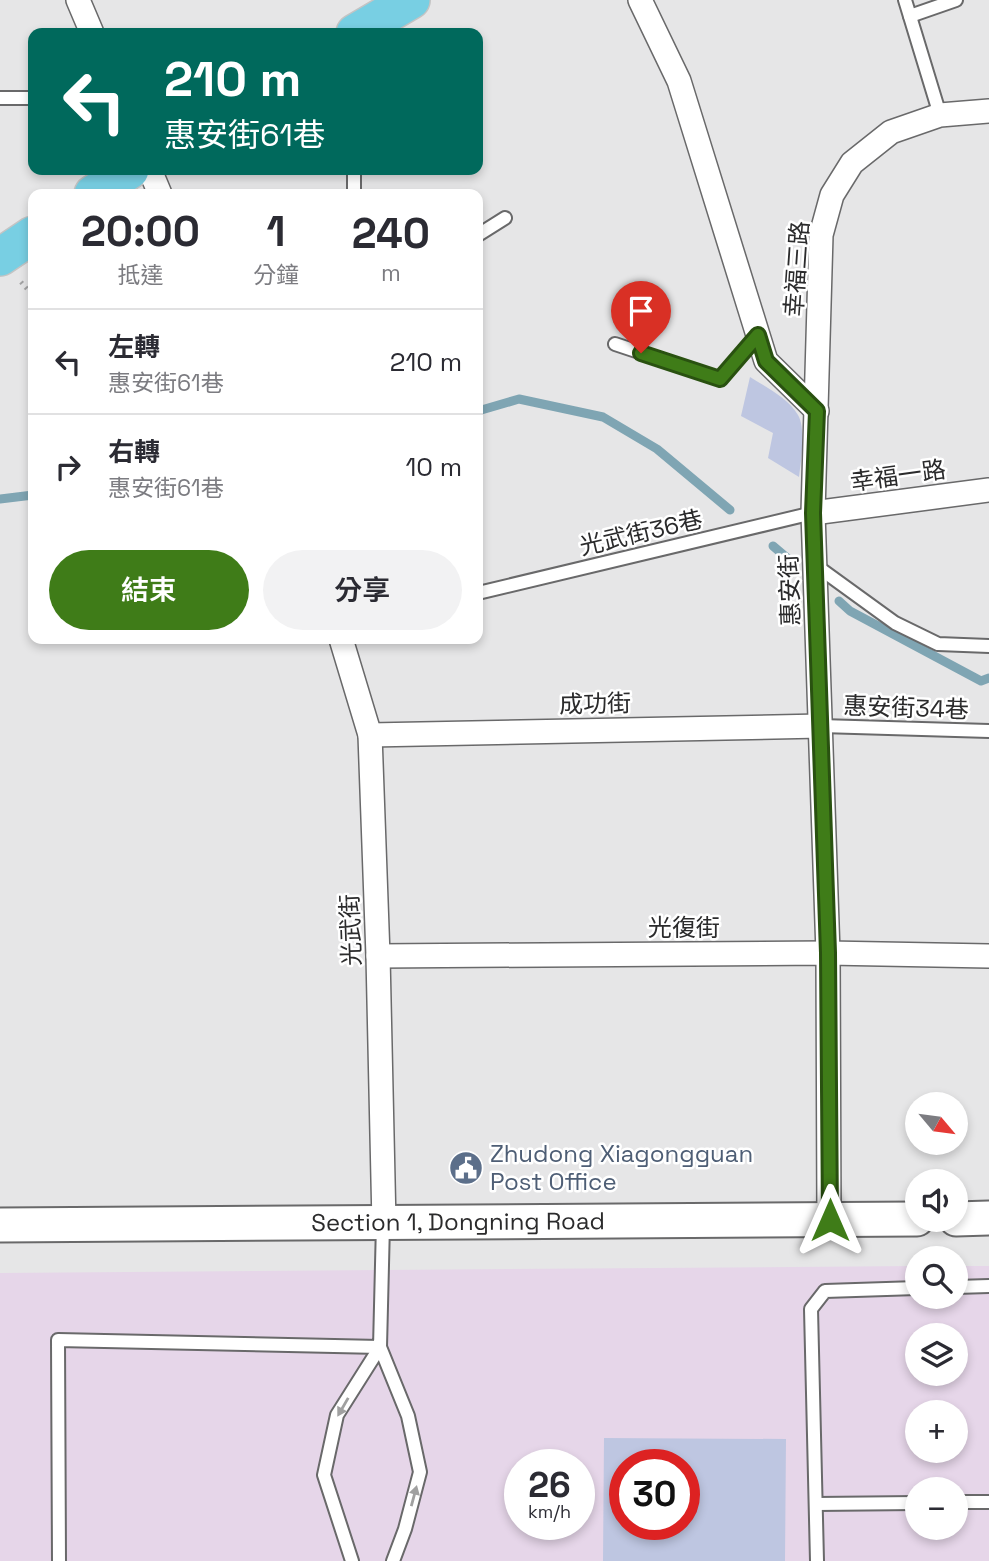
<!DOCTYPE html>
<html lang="zh-TW">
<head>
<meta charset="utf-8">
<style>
	body { margin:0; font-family:"Space Grotesk","Noto Sans TC",sans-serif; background:#f2f2f3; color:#2b2b33; height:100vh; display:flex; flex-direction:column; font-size:26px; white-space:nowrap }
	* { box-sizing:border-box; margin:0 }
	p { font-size:23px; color:#7c7c81 }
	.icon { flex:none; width:38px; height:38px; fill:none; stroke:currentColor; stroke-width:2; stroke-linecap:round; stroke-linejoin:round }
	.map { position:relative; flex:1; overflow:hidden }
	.panel { position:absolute; left:28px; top:189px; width:455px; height:455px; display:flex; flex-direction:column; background:#fff; border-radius:14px; box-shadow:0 4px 10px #0003 }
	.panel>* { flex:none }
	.banner { position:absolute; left:28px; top:28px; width:455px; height:147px; border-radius:14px; box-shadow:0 4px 10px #0003; background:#00695c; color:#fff; overflow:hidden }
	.needle { width:46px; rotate:119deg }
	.fabs { position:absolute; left:905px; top:1092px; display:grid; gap:14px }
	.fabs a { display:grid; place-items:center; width:63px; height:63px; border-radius:50%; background:#fff; box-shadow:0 4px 10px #0003; font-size:35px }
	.speed { position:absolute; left:504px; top:1449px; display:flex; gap:14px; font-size:35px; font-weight:700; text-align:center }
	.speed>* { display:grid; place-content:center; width:91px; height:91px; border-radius:50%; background:#fff; box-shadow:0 4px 10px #0003; line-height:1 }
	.speed small { font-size:18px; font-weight:400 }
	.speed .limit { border:10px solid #d22; background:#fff; color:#111 }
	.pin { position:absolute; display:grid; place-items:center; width:60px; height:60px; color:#fff; margin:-72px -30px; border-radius:50% 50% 50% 0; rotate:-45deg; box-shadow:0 0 7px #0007 }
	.pin .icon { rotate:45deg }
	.me { position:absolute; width:77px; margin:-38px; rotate:0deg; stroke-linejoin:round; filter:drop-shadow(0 0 5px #0008) }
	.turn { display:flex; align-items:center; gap:24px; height:147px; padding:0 21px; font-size:32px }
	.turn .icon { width:91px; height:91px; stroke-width:2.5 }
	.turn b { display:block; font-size:49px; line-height:60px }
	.eta { display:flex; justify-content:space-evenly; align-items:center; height:119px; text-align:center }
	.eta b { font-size:42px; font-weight:600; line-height:49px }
	.action { display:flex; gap:14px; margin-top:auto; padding:14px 21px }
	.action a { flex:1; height:80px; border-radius:42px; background:#3f7c18; color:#fff; font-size:28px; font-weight:600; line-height:80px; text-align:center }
	.action a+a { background:#f2f2f3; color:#2b2b33 }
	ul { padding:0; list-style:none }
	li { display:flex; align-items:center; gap:21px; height:105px; padding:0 21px; border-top:2px solid #e1e1e2 }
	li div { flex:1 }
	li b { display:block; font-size:26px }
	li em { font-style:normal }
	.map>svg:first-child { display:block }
	.industrial { fill:#e6d6e9; fill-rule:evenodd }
	.green { fill:#bec6e1; fill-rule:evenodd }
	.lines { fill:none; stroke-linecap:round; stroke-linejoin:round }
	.stream { stroke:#7fa5b3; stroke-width:9 }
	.service-casing { stroke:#69696a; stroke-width:16 }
	.minor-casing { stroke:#69696a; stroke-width:26 }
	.secondary-casing { stroke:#69696a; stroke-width:37 }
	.primary-casing { stroke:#c4c4c4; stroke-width:40 }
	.path { stroke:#a3a3a4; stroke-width:4.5; stroke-dasharray:2 5; stroke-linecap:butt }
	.service { stroke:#fff; stroke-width:12 }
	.minor { stroke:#fff; stroke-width:23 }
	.secondary { stroke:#fff; stroke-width:33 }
	.primary { stroke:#78cfe3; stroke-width:37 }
	.oneway { fill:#a0a0a0 }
	.route-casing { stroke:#295110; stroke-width:18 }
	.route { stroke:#3f7c18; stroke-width:12 }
	.labels { text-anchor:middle; stroke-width:5; stroke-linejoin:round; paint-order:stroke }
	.street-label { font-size:24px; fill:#2b2b2c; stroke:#fff }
	.service-label { font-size:24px; fill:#4e5e75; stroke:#fff; text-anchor:start }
</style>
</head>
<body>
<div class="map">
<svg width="989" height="1561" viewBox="0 0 989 1561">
	<rect width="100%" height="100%" fill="#e6e6e7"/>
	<path class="industrial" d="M917 1266V1297H956V1266H989V1561H0V1273ZM917 1335H956V1374H917ZM917 1412H956V1451H917ZM520 1465H579V1524H520ZM625 1465H684V1524H625ZM917 1489H956V1528H917Z"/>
	<g class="green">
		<path d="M750 377C766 387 788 398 798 415 806 428 801 462 799 477L768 458 773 433 741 416Z"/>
		<path d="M604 1438 786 1439 785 1561H603ZM625 1465H684V1524H625Z"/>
	</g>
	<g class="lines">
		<g class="stream">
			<path d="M478 411 519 399 603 417 657 449 730 510"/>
			<path d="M0 499 33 495"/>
			<path d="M773 546 793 563"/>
			<path d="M839 601 850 611 981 681 989 678"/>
		</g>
		<g class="service-casing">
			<g id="service">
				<path d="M905 0 940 115"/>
				<path d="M910 16 956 0"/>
				<path d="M0 98H33"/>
				<path d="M354 170V194"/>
				<path d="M478 235 505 218"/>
				<path d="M615 344 720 379 758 335"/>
				<path d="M815 565 895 623 938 644 989 646"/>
				<path d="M478 593 813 513"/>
				<path d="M821 726 989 731"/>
				<path d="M956 1287 989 1286"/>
				<path d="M956 1502H989"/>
				<path d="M816 1504 917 1503"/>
				<path d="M59 1561 58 1340 380 1347 383 1224"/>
				<path d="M352 1561 324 1475 337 1415 380 1347 408 1416 420 1472 405 1529 393 1561"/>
				<path d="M817 1561 811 1309 825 1291 917 1288"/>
			</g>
		</g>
		<g class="minor-casing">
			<g id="minor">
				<path d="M78 0 92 33"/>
				<path d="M640 0 679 81 766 361 817 411"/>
				<path d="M150 170 160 194"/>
				<path d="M813 513 989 490"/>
				<path d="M341 639 370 735 378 956 384 1224"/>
				<path d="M370 735 821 726"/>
				<path d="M378 956 828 953 989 956"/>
				<path d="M829 1220 828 953 813 513 821 235 832 195 852 163 891 132 940 115 989 111"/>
			</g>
		</g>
		<g class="secondary-casing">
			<g id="secondary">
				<path d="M956 1219 989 1218"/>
				<path id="s1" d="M0 1225 917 1219"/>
			</g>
		</g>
		<g class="primary-casing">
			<g id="primary">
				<path d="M355 33 411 0"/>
				<path d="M93 194 130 170"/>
				<path d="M0 257 33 235"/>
			</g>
		</g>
		<path class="path" d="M21 282 33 296"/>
		<use href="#service" class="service"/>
		<use href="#minor" class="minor"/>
		<use href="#secondary" class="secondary"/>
		<use href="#primary" class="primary"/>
	</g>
	<defs><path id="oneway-solid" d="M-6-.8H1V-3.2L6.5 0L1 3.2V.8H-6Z" transform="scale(1.75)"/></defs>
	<g class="oneway">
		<use href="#oneway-solid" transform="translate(343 1407) rotate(120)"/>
		<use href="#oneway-solid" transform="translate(414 1496) rotate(-75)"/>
	</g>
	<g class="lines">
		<g class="route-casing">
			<path id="route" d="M641 353 720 379 758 335 766 361 817 411 813 513 828 953 830 1220"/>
		</g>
		<use href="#route" class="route"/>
	</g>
	<defs>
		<g id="civic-disc" transform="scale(1.75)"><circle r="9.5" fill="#5c6f8a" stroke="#fff"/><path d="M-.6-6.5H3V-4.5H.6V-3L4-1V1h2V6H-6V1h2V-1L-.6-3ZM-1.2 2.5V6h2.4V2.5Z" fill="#fff"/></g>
	</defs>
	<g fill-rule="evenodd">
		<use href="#civic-disc" x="466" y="1168"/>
	</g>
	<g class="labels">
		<g class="street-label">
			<text transform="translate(797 269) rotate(-86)" y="8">幸福三路</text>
			<text transform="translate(898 476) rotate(-8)" y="8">幸福一路</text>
			<text transform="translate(641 533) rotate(-13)" y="8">光武街36巷</text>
			<text transform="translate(790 590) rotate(-92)" y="8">惠安街</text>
			<text transform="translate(595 704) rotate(-1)" y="8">成功街</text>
			<text transform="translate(906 708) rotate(2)" y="8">惠安街34巷</text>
			<text x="684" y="936">光復街</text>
			<text transform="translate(351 930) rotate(-92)" y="8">光武街</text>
			<text dy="8" stroke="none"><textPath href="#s1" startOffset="458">Section 1, Dongning Road</textPath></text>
		</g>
		<g class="service-label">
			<text x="490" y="1162">Zhudong Xiagongguan<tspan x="490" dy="28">Post Office</tspan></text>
		</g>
	</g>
</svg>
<div class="fabs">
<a><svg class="needle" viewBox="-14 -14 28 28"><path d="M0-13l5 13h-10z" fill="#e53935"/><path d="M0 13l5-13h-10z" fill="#7c7c81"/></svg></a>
<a><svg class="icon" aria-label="sound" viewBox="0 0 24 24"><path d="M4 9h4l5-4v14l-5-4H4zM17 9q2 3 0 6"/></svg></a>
<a><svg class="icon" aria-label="search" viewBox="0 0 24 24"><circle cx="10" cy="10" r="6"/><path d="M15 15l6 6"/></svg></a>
<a><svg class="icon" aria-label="layers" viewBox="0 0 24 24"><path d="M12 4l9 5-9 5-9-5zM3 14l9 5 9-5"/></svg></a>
<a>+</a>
<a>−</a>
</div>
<div class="speed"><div>26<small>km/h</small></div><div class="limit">30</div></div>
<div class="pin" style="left:641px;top:353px;background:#d93025"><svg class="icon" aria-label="arrive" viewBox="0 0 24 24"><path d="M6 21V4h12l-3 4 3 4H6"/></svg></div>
<svg class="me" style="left:830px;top:1220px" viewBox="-20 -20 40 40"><path d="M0-17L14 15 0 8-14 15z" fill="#3f7c18" stroke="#fff" stroke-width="4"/></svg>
<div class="banner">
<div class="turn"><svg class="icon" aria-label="left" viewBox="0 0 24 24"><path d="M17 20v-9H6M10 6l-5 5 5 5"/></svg><div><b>210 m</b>惠安街61巷</div></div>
</div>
<section class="panel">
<div class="eta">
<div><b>20:00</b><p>抵達</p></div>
<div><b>1</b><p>分鐘</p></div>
<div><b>240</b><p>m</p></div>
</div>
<ul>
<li><svg class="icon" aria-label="left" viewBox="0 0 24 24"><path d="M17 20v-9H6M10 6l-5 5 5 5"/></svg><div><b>左轉</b><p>惠安街61巷</p></div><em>210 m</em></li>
<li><svg class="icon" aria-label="right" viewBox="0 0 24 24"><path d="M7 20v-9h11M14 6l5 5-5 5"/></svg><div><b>右轉</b><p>惠安街61巷</p></div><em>10 m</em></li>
</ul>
<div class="action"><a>結束</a><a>分享</a></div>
</section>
</div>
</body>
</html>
